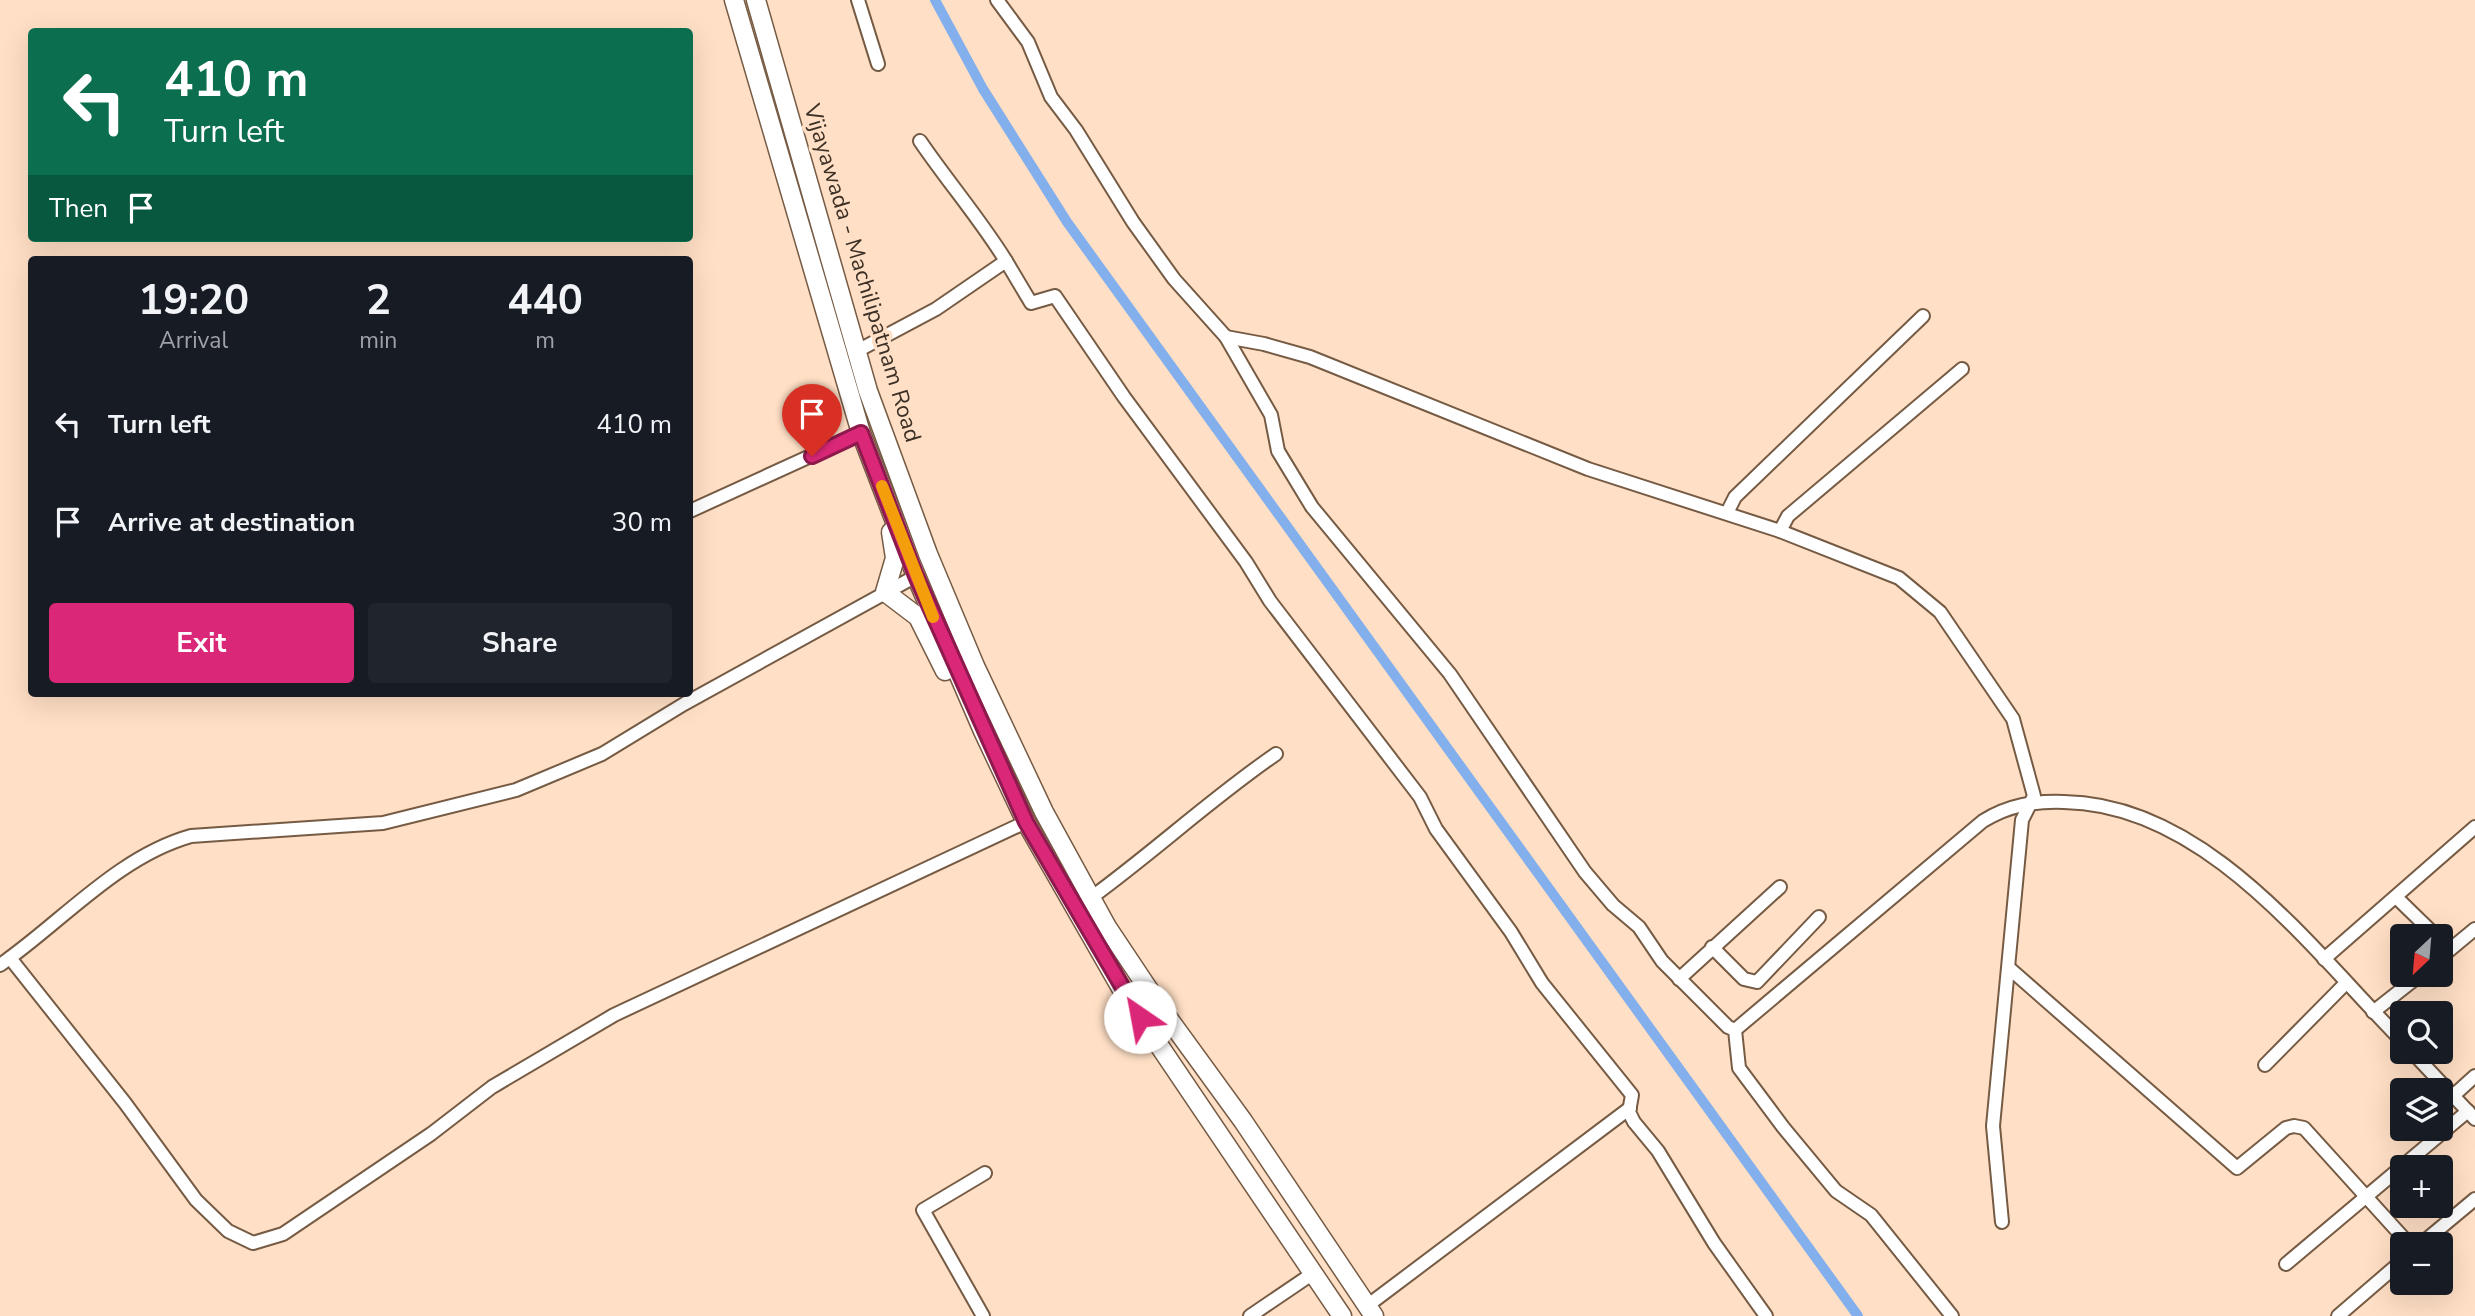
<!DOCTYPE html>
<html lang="en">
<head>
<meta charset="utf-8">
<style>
	body { margin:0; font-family:"Nunito Sans",sans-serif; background:#20242c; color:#f1f3f6; height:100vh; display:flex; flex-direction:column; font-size:26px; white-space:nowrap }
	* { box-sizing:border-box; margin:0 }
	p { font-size:23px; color:#9ea1a6 }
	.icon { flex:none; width:38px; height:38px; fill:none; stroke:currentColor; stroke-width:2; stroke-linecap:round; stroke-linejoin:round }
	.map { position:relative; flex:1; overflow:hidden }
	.sheet { position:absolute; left:28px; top:256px; width:665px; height:441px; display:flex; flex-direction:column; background:#171b24; border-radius:7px; box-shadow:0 7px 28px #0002 }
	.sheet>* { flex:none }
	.guide { position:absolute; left:28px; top:28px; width:665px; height:214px; border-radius:7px; box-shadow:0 7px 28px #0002; background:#0b6e4f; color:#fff; overflow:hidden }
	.needle { width:46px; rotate:206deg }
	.buttons { position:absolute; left:2390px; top:924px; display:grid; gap:14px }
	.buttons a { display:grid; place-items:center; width:63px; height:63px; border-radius:7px; background:#171b24; box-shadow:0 7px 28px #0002; font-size:35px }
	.pin { position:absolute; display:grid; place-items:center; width:60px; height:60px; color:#fff; margin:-72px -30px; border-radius:50% 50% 50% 0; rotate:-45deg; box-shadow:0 0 7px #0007 }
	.pin .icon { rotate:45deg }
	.me { position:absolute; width:77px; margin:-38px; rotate:327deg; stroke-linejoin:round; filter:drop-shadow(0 0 5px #0008) }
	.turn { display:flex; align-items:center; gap:24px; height:147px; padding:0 21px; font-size:32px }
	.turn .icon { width:91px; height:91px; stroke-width:2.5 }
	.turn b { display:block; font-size:49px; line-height:60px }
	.then { display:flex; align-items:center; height:66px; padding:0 21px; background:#0003; gap:14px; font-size:26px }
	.eta { display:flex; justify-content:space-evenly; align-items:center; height:119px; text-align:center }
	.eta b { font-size:42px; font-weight:700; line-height:49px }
	.action { display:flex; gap:14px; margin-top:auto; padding:14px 21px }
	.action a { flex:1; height:80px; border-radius:7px; background:#db2777; color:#fff; font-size:28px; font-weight:700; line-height:80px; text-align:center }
	.action a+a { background:#20242c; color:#f1f3f6 }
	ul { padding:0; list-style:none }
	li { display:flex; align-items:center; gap:21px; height:98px; padding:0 21px }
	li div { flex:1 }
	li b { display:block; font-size:26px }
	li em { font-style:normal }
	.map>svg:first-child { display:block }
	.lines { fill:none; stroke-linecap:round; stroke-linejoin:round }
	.canal { stroke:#83afec; stroke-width:10 }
	.minor-casing { stroke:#765b44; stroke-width:16 }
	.highway-casing { stroke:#765b44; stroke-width:21 }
	.minor { stroke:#fff; stroke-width:12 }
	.highway { stroke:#fff; stroke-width:18 }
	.route-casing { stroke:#8e194d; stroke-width:18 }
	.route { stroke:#db2777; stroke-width:12 }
	.slow { stroke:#f59e0b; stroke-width:12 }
	.labels { text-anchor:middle; stroke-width:7; stroke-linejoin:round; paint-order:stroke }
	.street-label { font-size:23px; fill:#3c3026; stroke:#ffdfc5 }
</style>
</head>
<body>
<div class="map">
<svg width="2475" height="1316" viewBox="0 0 2475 1316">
	<rect width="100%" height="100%" fill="#ffdfc5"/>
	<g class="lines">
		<path class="canal" d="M935 0 983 89 1067 222 1858 1316"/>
		<g class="minor-casing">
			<g id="minor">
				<path d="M858 0 878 64"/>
				<path d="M997 0 1028 42 1051 97 1076 130 1133 222 1174 279 1226 337 1271 415 1278 451 1312 507 1450 674 1585 872 1613 905 1639 927 1662 961 1728 1027 1735 1030 1739 1068 1783 1127 1836 1191 1871 1215 1952 1316"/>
				<path d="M920 141C948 182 980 219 1006 261"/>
				<path d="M1226 337 1264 344 1310 357 1588 469 1780 531 1899 578 1940 612 2013 719 2034 796 2022 820 1993 1126 2002 1222"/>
				<path d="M859 350 936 309 1006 261 1031 303 1055 296 1124 397 1246 562 1270 601 1420 797 1436 829 1511 932 1542 983 1632 1095 1629 1112 1634 1122 1658 1151 1714 1243 1766 1316"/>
				<path d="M690 511 861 433"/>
				<path d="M1727 513 1735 497 1923 316"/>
				<path d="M1780 531 1788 516 1962 369"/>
				<path d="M1092 897C1155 851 1212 798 1276 754"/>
				<path d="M2397 898 2436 936"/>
				<path d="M1712 947 1744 979 1757 982 1819 917"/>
				<path d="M2441 957 2475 929"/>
				<path d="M10 958 125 1103 196 1200 228 1231 253 1243 283 1234 431 1134 492 1087 614 1015 1026 822"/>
				<path d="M2324 959 2475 827"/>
				<path d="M0 965C62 922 117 857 191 836L383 823 516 790 602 754 684 704 916 576"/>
				<path d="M2009 968 2237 1168 2286 1128 2294 1126 2304 1128 2409 1244"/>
				<path d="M1679 979 1780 887"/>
				<path d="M2373 1012 2420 975"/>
				<path d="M1735 1030 1983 821C2009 805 2034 801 2064 802 2206 804 2311 949 2403 1042"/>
				<path d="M2412 1052 2475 1119"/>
				<path d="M2265 1065 2346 983"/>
				<path d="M2454 1095 2475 1076"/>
				<path d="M2421 1244 2475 1199"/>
				<path d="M2286 1264 2468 1111"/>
				<path d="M1367 1306 1630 1108"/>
				<path d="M983 1316 923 1210 985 1173"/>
				<path d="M1250 1316 1312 1274"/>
				<path d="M2338 1316 2403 1260"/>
			</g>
		</g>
		<g class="highway-casing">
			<g id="highway">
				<path d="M734 0 861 433 916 576 983 731 1026 822 1125 995 1342 1316"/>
				<path d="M756 0 868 391 928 554 975 666 1044 812 1107 927 1163 1011 1243 1121 1374 1316"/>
				<path d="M891 532 895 558 885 592 918 617 945 671"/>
			</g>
		</g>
		<use href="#minor" class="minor"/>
		<use href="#highway" class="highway"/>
	</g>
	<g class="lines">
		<g class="route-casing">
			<path id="route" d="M812 456 861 433 916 576 1026 822 1140 1017"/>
		</g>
		<use href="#route" class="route"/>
		<path class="slow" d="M882 486 933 617"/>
	</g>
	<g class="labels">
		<g class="street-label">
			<text transform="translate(863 273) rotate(73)" y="8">Vijayawada - Machilipatnam Road</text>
		</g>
	</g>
</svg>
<div class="buttons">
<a><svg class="needle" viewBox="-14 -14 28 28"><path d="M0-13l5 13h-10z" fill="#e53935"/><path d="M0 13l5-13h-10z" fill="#9ea1a6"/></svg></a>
<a><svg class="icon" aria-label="search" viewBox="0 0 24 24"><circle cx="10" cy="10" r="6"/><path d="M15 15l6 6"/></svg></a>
<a><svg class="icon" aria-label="layers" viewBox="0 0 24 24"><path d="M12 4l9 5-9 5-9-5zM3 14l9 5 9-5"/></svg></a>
<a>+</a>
<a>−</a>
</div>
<div class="pin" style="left:812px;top:456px;background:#d93025"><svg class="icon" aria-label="arrive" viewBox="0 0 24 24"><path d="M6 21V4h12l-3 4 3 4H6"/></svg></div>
<svg class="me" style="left:1140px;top:1017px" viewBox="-20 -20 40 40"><circle r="19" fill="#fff"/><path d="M0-13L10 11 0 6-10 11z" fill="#db2777"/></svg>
<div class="guide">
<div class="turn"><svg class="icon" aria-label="left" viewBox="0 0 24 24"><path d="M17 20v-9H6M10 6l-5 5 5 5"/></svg><div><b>410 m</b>Turn left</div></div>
<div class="then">Then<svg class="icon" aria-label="arrive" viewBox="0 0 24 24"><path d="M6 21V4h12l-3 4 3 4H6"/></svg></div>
</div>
<section class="sheet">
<div class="eta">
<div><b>19:20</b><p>Arrival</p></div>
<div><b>2</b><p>min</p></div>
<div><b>440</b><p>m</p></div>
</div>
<ul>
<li><svg class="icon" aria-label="left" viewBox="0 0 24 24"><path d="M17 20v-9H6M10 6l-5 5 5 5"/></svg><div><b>Turn left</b></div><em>410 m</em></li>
<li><svg class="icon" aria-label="arrive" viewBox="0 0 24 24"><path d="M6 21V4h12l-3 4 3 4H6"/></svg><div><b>Arrive at destination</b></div><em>30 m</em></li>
</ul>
<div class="action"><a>Exit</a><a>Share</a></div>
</section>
</div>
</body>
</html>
